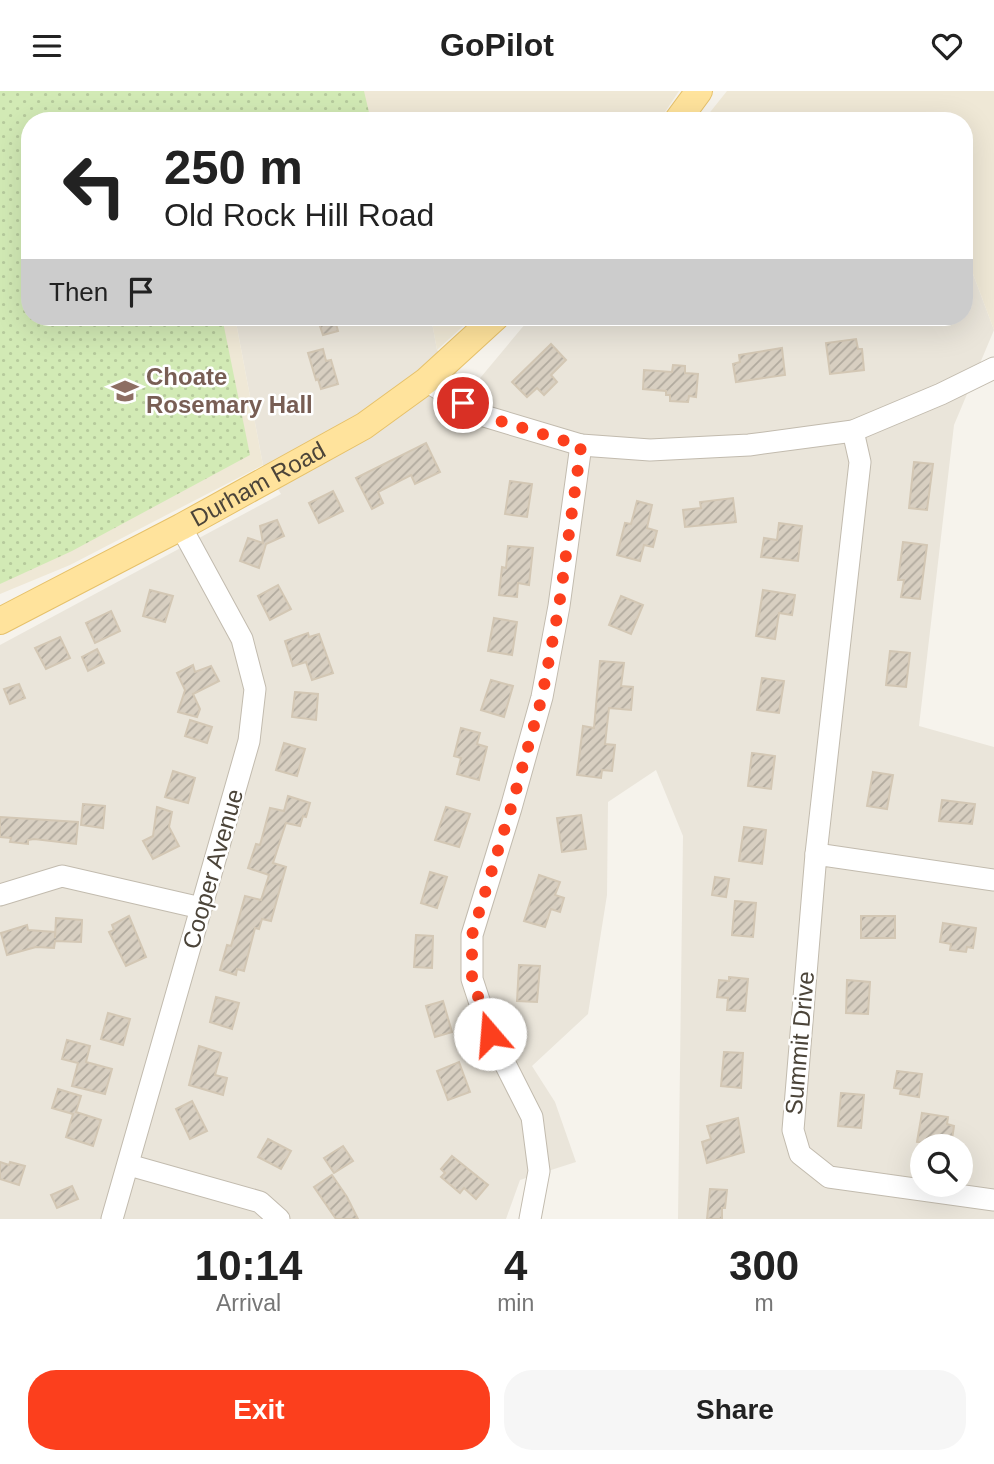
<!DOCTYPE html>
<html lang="en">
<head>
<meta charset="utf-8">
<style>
	body { margin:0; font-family:Arial,sans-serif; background:#f6f6f6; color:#222; height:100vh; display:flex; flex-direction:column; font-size:26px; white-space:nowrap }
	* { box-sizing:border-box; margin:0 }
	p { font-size:23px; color:#767676 }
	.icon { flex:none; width:38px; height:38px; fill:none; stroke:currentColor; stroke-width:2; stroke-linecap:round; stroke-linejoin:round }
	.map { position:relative; height:1128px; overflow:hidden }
	.details { display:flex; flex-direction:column; background:#fff; flex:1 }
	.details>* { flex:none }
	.banner { position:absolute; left:21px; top:21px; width:952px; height:214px; border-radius:28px; box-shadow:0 7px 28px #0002; background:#fff; color:#222; overflow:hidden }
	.buttons { position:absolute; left:910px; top:1043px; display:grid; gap:14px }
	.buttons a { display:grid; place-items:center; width:63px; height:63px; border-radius:50%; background:#fff; box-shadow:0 7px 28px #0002; font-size:35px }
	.pin { position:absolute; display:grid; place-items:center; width:60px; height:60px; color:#fff; margin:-30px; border:4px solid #fff; border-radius:50%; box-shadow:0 2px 7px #0007 }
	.me { position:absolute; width:77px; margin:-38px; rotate:342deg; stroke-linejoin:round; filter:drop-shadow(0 0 5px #0008) }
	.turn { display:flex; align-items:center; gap:24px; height:147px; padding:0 28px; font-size:32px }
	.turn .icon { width:91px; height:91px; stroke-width:2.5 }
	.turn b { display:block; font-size:49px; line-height:60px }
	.then { display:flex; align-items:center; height:66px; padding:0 28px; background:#0003; gap:14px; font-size:26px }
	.eta { display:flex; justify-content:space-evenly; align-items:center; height:119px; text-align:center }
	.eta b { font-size:42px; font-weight:700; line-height:49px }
	.primary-button { display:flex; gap:14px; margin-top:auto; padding:14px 28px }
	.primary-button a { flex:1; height:80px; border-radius:28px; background:#fc3f1d; color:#fff; font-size:28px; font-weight:700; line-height:80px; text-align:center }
	.primary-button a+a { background:#f6f6f6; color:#222 }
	header { display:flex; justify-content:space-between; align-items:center; height:91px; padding:0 28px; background:#fff; font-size:32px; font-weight:700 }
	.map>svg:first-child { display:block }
	.residential { fill:#eae5da; fill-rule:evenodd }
	.education { fill:#efe8d6 }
	.grass { fill:url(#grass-dots) }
	.building { fill:url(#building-hatch); stroke:#d3c7b4; stroke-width:2 }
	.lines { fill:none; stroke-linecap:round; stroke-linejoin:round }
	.minor-casing { stroke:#c2bbae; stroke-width:23 }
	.major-casing { stroke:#e6c16a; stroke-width:28 }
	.minor { stroke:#fff; stroke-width:21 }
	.major { stroke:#ffe39c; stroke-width:26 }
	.route { stroke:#fc3f1d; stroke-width:12; stroke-dasharray:0 21.6 }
	.labels { text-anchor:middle; stroke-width:5; stroke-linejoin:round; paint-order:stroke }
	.education-label { font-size:24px; font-weight:bold; fill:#785e54; stroke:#fff; text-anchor:start }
	.street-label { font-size:24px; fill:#4b4439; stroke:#fff }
</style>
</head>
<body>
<header><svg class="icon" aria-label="menu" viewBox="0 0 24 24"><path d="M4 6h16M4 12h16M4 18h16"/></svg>GoPilot<svg class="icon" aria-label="heart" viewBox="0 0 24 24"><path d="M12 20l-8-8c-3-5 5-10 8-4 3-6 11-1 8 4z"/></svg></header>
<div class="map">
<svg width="994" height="1128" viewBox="0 0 994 1128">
	<defs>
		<pattern id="grass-dots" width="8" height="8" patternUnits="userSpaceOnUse" patternTransform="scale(1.75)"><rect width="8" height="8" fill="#d2eab5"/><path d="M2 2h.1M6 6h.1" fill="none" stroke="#b6ca9c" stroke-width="1.8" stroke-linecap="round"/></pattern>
		<pattern id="building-hatch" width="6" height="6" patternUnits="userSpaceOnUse" patternTransform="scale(1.75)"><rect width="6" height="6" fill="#d8cfc1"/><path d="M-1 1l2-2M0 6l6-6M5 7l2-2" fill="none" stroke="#b1aa9e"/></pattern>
	</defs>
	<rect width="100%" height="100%" fill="#f6f3ec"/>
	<path class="residential" d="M964 159 994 239 954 334 919 635 994 656V1128H678L683 745 656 679 608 711 607 804 588 923 532 975 555 1011 576 1071 520 1089 506 1128H0V554L281 403 263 374 235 226H431L437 259 471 298 531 226H964ZM922 1055H961V1094H922Z"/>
	<g class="education">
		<path d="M0 0H679L659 30H30V226H235L263 374 70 474 0 503Z"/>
		<path d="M727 0H994V239L964 159V30H703Z"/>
		<path d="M431 226H473L437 259Z"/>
	</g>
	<path class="grass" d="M0 0H364L371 30H30V226H222L250 364 72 460 0 493Z"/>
	<g class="building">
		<path d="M317 226H334L338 240 323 244Z"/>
		<path d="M856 248 858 258H862L864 279 830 283 826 252Z"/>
		<path d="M551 253 566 269 551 284 557 291 544 304 537 297 527 306 512 291Z"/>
		<path d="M782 257 785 284 736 291 733 273 740 271 739 264Z"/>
		<path d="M323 258 326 270 331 269 338 293 321 298 318 288 316 289 308 262Z"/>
		<path d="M673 274 685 275V282L698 283 696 306 689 305 688 311 670 310V304H666V300L643 298 644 279 672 281Z"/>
		<path d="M426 352 440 381 415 393 411 384 378 401 383 412 372 418 356 387Z"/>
		<path d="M914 371 933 373 927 419 909 417Z"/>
		<path d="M510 390 532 393 527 426 505 423Z"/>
		<path d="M333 400 343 420 319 432 309 412Z"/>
		<path d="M733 407 736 431 685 436 683 419 701 417 700 411Z"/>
		<path d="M637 410 652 414 647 437 657 440 653 456 644 454 640 470 617 464 625 432 631 433Z"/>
		<path d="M277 429 284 445 266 453 259 477 240 470 248 447 263 452 260 435Z"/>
		<path d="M779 432 802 435 798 470 761 466 764 447 777 449Z"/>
		<path d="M903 451 927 454 920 508 901 506 904 489H898Z"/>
		<path d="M508 455 533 457 529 494 518 492 517 506 499 504 502 476 506 477Z"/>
		<path d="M278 494 291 518 270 529 258 505Z"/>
		<path d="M150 499 173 505 165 531 143 525Z"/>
		<path d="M763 499 795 504 792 524 779 522 775 548 756 545Z"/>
		<path d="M621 505 643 514 631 543 609 534Z"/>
		<path d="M111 520 120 540 95 552 86 532Z"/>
		<path d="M494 527 517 531 512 564 488 560Z"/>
		<path d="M308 542 309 546 319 543 333 582 312 589 306 571 293 575 285 550Z"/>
		<path d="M60 546 70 567 46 578 35 557Z"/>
		<path d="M97 558 104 572 88 580 82 566Z"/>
		<path d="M890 560 910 562 906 596 886 594Z"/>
		<path d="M600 570 624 572 621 595 633 596 631 619 609 617 605 653 615 654 612 680 602 679 601 687 577 684 583 635 594 637Z"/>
		<path d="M193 574 195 581 211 575 219 590 193 603 200 618 197 626 178 621 185 599 177 582Z"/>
		<path d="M762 587 784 590 779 622 757 619Z"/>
		<path d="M491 589 513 595 504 626 481 619Z"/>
		<path d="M19 593 25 607 10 613 4 598Z"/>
		<path d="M295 601 318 603 316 629 292 626Z"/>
		<path d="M190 629 212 636 207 652 185 645Z"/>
		<path d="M461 637 480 642 477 653 487 656 479 689 457 683 461 667 454 665Z"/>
		<path d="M284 652 305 658 297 685 276 679Z"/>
		<path d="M752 662 775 665 771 698 748 695Z"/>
		<path d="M173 680 195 687 188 712 165 706Z"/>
		<path d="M873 681 893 684 887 718 867 715Z"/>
		<path d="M288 705 310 712 306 726 303 725 300 735 286 732 282 744 273 772 286 776 271 830 262 828 259 838 255 837 244 880 237 878 236 884 220 879 227 854 231 855 245 805 261 809 269 784 248 777 256 753 260 754 270 717 284 720Z"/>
		<path d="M942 709 975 713 972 733 939 730Z"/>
		<path d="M83 713 105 715 103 737 81 734Z"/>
		<path d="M157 716 172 721 169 736 179 755 153 768 143 750 153 745Z"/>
		<path d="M446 716 470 723 459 756 435 749Z"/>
		<path d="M581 724 586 758 562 761 557 727Z"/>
		<path d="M0 726 78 731 76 753 34 748 28 749V753L10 751 11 747 0 746Z"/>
		<path d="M744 736 766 739 762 773 739 770Z"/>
		<path d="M430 781 447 786 437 817 421 812Z"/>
		<path d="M539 784 560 791 555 804 564 807 560 821 551 818 545 836 524 830Z"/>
		<path d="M715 786 729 788 726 806 712 804Z"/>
		<path d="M735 810 756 812 753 846 732 844Z"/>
		<path d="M129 825 146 866 126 875 109 841 114 839 112 834Z"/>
		<rect x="861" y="825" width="34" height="22"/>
		<path d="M56 827 82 829 81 851 55 850 54 857 36 856 7 864 1 842 27 834 28 839 55 841V847Z"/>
		<path d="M943 832 976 837 973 857 967 856 966 861 950 859 951 853 940 851Z"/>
		<path d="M416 844 433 845 432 877 414 876Z"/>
		<path d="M519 874 540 875 537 911 517 910Z"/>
		<path d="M729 886 748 888 745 920 727 919 728 907 717 906 719 889 729 890Z"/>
		<path d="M847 889 870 891 868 923 846 922Z"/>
		<path d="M216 906 239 912 232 938 210 931Z"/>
		<path d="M443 910 452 941 435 946 426 915Z"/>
		<path d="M108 922 130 928 123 954 101 948Z"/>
		<path d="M67 949 90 955 86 971 112 978 105 1003 72 995 78 972 62 968Z"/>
		<path d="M199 955 221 962 215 984 227 987 223 1004 189 994Z"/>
		<path d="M724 961 743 962 741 997 721 995Z"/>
		<path d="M459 971 470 1001 448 1009 437 980Z"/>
		<path d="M897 980 922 983 919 1006 900 1003 901 998 894 997Z"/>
		<path d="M58 998 81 1005 76 1021 101 1029 93 1055 66 1046 73 1023 52 1017Z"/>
		<path d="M841 1002 864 1004 861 1037 838 1035Z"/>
		<path d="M192 1010 207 1040 190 1048 176 1018Z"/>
		<path d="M922 1022 948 1026 947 1033 954 1035 951 1055 917 1051Z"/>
		<path d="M738 1027 744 1061 707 1072 702 1051 711 1048 707 1035Z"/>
		<path d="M268 1048 291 1060 281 1078 258 1066Z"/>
		<path d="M343 1055 353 1070 334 1082 324 1067Z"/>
		<path d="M452 1065 488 1094 476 1108 464 1097 460 1102 441 1086 445 1082 441 1078Z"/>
		<path d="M0 1071 9 1074 10 1071 25 1075 19 1094 0 1088Z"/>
		<path d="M332 1084 347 1106 358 1128H336L314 1096Z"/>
		<path d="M72 1095 78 1108 57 1117 51 1104Z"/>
		<path d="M710 1098 727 1099 725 1117H722V1128H707Z"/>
	</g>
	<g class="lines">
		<g class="minor-casing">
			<g id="minor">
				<path d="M426 290 484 325 581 354 650 359 749 354 853 340 941 303 994 277"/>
				<path d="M816 763 860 371 853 340"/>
				<path d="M994 789 816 763 793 1039 800 1063 829 1086 994 1109"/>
				<path d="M0 804 62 785 201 817"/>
				<path d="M129 1074 260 1111 279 1128"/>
				<path d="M112 1128 249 650 255 598 242 548 181 436"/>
				<path d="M530 1128 539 1080 532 1026 490 943 472 888V844L511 717 542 606 559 515 581 354"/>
			</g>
		</g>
		<g class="major-casing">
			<g id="major">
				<path d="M677 30 699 0"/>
				<path id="s1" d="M0 530 181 436 364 335 426 290 496 226"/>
			</g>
		</g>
		<use href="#minor" class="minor"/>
		<use href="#major" class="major"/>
	</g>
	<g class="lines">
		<path class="route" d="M463 312 484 325 581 355 559 515 542 606 511 717 472 844V887L490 943"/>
	</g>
	<defs>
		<g id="university-bare" transform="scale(2.1)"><path d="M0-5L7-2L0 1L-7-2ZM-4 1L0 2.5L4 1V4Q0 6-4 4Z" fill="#8d6e63" stroke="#fff" stroke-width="2.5" paint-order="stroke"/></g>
	</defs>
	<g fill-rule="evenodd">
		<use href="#university-bare" x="125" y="300"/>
	</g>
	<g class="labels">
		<g class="education-label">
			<text x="146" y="294">Choate<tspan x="146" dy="28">Rosemary Hall</tspan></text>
		</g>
		<g class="street-label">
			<text dy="8" stroke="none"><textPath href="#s1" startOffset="292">Durham Road</textPath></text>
			<text transform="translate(213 778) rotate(-74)" y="8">Cooper Avenue</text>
			<text transform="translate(800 952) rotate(-85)" y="8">Summit Drive</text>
		</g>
	</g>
</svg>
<div class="buttons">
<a><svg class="icon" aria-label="search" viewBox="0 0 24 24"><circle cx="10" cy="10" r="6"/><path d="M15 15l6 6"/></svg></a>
</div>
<div class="pin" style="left:463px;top:312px;background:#d93025"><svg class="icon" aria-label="arrive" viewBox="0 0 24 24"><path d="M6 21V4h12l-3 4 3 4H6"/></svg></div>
<svg class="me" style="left:490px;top:943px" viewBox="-20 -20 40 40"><circle r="19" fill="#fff"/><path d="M0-13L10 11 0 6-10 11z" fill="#fc3f1d"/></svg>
<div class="banner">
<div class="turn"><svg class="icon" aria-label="left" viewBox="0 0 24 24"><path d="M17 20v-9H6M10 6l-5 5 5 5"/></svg><div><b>250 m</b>Old Rock Hill Road</div></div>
<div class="then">Then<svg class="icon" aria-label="arrive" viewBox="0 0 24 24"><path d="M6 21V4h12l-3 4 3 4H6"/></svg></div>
</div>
</div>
<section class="details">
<div class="eta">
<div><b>10:14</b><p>Arrival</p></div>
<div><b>4</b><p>min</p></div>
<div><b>300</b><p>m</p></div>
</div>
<div class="primary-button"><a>Exit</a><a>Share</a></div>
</section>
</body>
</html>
